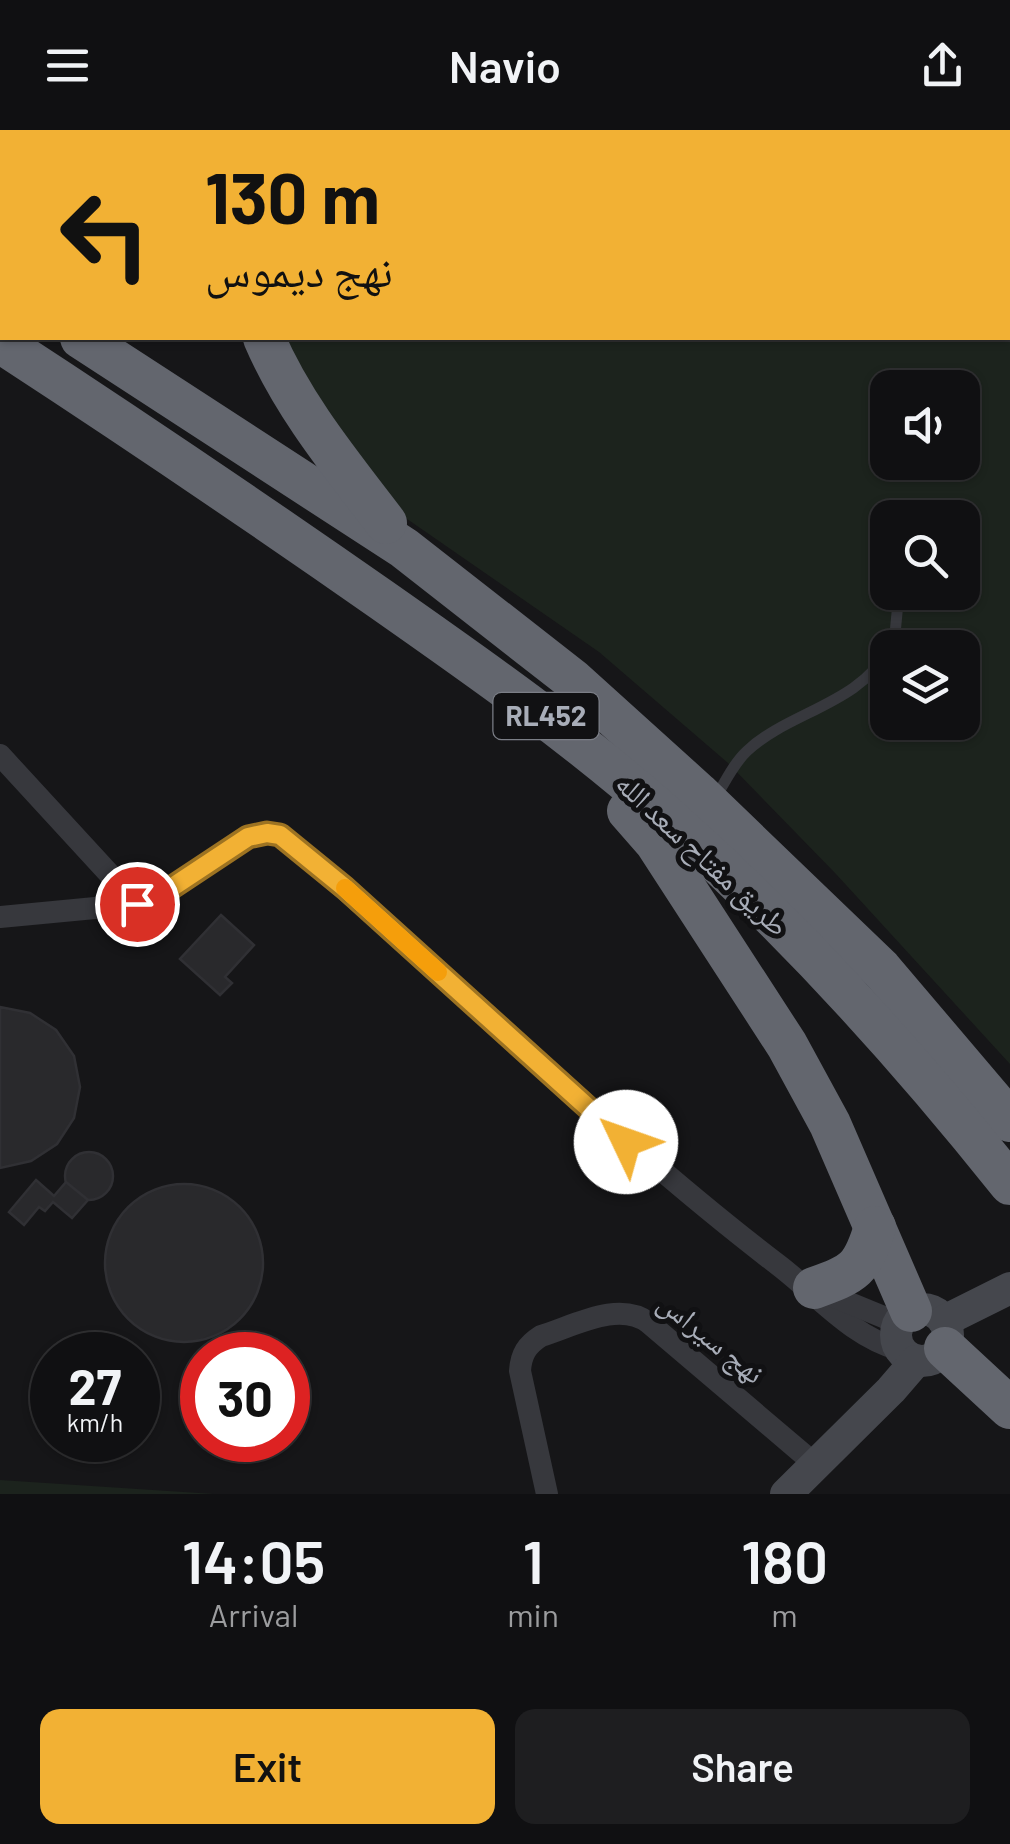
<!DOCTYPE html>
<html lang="en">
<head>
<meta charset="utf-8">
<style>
	body { margin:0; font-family:Barlow,"Noto Naskh Arabic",sans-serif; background:#1e1e20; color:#f1f3f6; height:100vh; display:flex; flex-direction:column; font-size:38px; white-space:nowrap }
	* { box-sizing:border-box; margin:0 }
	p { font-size:32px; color:#9c9d9f }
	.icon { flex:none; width:55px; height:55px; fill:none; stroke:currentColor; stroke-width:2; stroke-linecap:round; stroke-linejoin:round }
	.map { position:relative; height:1364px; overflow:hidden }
	.sheet { display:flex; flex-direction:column; background:#101012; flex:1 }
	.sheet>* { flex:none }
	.hud { position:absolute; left:0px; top:0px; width:1010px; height:210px; box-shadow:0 2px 8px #0004,0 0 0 2px #303032; background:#f2b134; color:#111; overflow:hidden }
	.controls { position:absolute; left:870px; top:240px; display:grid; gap:20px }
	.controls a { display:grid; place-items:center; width:110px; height:110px; border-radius:20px; background:#101012; box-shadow:0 2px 8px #0004,0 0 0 2px #303032; font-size:50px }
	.speed { position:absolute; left:30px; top:1202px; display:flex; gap:20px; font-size:50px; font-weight:700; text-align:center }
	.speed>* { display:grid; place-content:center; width:130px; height:130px; border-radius:50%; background:#101012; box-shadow:0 2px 8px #0004,0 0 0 2px #303032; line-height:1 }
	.speed small { font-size:25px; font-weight:400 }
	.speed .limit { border:15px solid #d22; background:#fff; color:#111 }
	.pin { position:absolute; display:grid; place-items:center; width:85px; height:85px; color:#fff; margin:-42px; border:5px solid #fff; border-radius:50%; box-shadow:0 2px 10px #0007 }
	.me { position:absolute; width:110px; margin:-55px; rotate:312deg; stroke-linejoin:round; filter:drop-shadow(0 0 8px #0008) }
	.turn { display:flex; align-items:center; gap:35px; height:210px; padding:0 40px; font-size:45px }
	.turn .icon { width:130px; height:130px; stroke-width:2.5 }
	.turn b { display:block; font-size:70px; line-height:85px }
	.eta { display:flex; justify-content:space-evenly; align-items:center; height:170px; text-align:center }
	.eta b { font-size:60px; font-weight:600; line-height:70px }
	.action { display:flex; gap:20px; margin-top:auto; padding:20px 40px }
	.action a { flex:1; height:115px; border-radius:20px; background:#f2b134; color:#111; font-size:40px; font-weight:600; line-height:115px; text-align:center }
	.action a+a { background:#1e1e20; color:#f1f3f6 }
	header { display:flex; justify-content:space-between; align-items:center; height:130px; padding:0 40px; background:#101012; font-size:45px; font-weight:600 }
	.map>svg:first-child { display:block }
	.green { fill:#1c231d; fill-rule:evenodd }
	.building { fill:#29292c; stroke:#303034; stroke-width:2.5 }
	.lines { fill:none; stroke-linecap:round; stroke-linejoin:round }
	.lane { stroke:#37383d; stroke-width:11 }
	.street { stroke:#37383d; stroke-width:22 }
	.secondary { stroke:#45474d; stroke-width:32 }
	.highway { stroke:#63666e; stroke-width:42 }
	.tram { stroke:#4a4c52; stroke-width:2.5 }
	.route-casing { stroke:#9d7322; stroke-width:25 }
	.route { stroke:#f2b134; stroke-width:18 }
	.slow { stroke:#f59e0b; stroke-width:18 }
	.labels { text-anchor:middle; stroke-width:10; stroke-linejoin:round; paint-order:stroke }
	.shield { fill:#111113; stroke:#7b7e86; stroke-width:2.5 }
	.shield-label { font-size:28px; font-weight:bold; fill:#a8adb8 }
	.street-label { font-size:30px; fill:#a8adb8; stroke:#111113 }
</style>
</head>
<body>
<header><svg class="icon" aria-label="menu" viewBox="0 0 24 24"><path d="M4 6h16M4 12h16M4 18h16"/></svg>Navio<svg class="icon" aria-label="share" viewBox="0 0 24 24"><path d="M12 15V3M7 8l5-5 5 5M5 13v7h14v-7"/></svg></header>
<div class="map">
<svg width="1010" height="1364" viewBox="0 0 1010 1364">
	<rect width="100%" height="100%" fill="#161618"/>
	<g class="green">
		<path d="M167 0H1010V934L836 744 728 633 599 522 397 382 271 208H1008V2ZM888 258H962V332H888ZM888 388H962V462H888ZM888 518H962V592H888Z"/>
		<path d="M0 1350 214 1364H0Z"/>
	</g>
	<g class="building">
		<path d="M221 785 254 815 225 847 232 853 220 865 180 829Z"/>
		<path d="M0 877 30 883 56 900 74 926 80 957 74 988 57 1014 31 1031 0 1038Z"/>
		<circle cx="89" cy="1046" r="24"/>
		<path d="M36 1050 54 1066 66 1052 88 1070 72 1088 53 1072 45 1081 39 1077 24 1095 9 1082Z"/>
		<circle cx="184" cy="1133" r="79"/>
	</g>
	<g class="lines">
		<g class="lane">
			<path d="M889 518 895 504 899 462"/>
			<path d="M716 667C725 652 734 633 747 621 788 582 860 574 888 520"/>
		</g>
		<g class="street">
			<path d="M0 625 137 774"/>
			<path d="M0 787 137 774 171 758 248 707 267 703 279 705C449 843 602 1000 777 1134 818 1165 850 1206 900 1220"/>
			<path d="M820 1161 898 1193"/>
			<path d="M547 1364 520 1241C521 1224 527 1215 541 1206 574 1196 619 1170 649 1193L816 1335"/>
		</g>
		<g class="secondary">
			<circle cx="922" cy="1205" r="26"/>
			<path d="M944 1191 1010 1158"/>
			<path d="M786 1364 891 1260 916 1231"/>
		</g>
		<g class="highway">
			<path d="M86 0V2"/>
			<path d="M161 0 163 2"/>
			<path d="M0 96H2"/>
			<path d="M0 155 2 157"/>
			<path d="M81 208 404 418 573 550 698 663 881 839 1010 991"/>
			<path d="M264 208C293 276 341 334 386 393"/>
			<path d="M0 212C129 296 256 382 382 470 479 538 576 606 665 685 788 794 908 926 1010 1054"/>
			<path d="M628 681 656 713 787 915 830 994 911 1181"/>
			<path d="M814 1158C855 1143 862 1140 875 1097"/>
			<path d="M945 1218 1010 1278"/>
		</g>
		<g class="tram">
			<path d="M938 0 940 2"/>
			<path d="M958 0 960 2"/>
			<path d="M1008 63 1010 67"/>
			<path d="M1008 92 1010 96"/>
		</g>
	</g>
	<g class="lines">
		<g class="route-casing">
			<path id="route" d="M137 774 171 758 248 707 267 703 280 705 345 758 626 1012"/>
		</g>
		<use href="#route" class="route"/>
		<path class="slow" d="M345 758 438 842"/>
	</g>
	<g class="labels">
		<rect class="shield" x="493.5" y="563" width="105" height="46" rx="8"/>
		<g class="shield-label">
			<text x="546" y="596">RL452</text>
		</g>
		<g class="street-label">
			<text transform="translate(702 725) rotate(43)" y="10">طريق مفتاح سعد الله</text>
			<text transform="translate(711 1208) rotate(39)" y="10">نهج سيراس</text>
		</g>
	</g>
</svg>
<div class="controls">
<a><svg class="icon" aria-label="sound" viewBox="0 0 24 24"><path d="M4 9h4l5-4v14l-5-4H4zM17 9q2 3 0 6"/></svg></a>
<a><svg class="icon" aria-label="search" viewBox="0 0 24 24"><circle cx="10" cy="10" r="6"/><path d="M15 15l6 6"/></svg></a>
<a><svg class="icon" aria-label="layers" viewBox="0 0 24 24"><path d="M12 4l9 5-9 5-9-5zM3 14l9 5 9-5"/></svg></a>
</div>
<div class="speed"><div>27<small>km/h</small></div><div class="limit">30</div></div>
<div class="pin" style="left:137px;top:774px;background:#d93025"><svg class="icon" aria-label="arrive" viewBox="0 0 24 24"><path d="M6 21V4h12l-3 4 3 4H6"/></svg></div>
<svg class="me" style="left:626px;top:1012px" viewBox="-20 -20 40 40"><circle r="19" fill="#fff"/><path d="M0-13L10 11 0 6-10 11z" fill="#f2b134"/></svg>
<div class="hud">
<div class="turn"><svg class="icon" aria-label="left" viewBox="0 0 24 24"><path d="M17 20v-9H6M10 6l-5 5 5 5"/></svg><div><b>130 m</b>نهج ديموس</div></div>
</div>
</div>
<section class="sheet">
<div class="eta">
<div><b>14:05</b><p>Arrival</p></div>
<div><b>1</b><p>min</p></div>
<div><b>180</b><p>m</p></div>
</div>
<div class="action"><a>Exit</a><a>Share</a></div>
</section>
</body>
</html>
